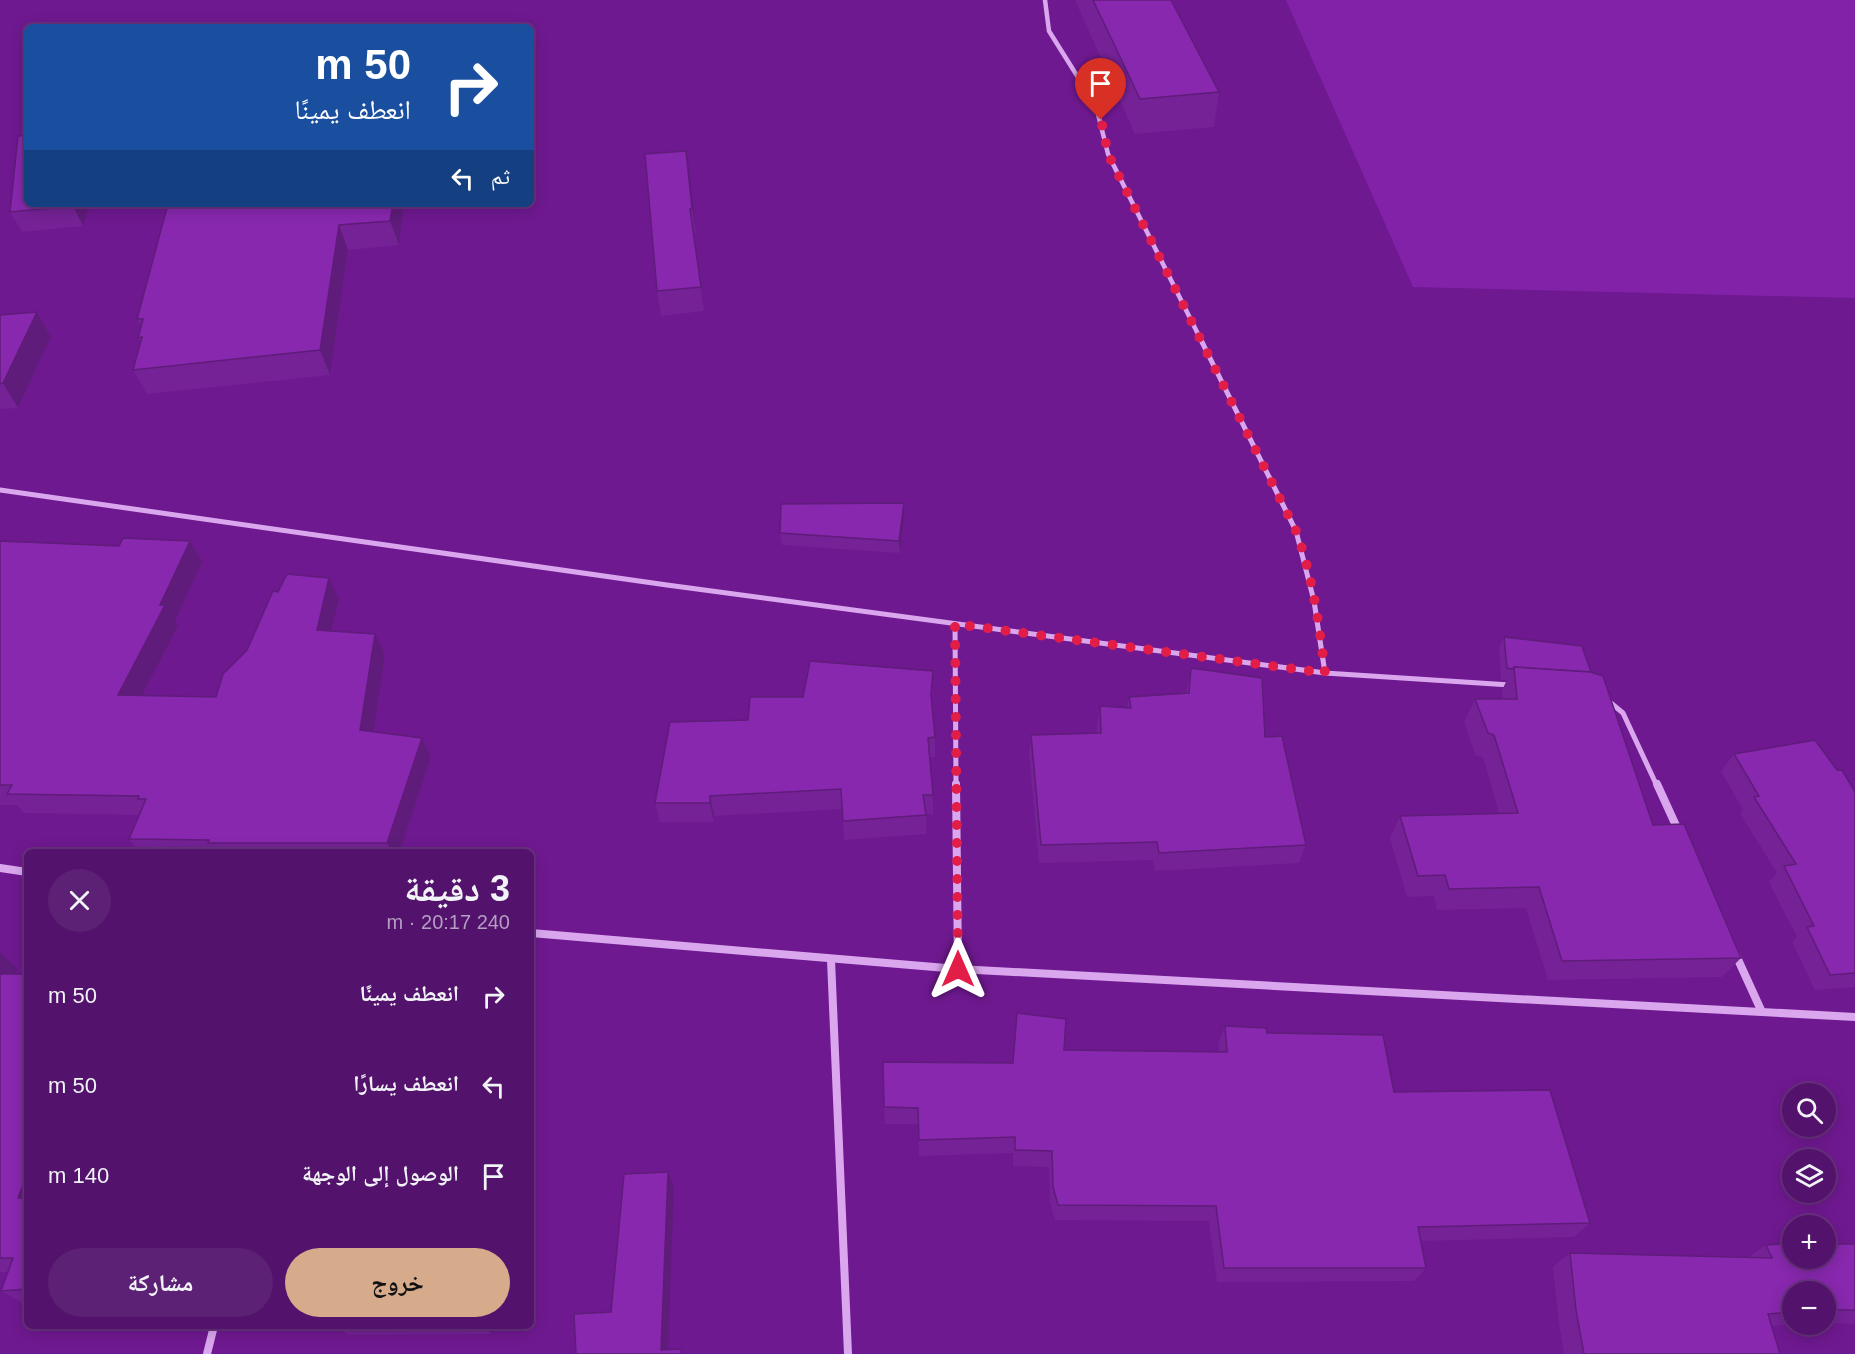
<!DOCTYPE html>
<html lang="ar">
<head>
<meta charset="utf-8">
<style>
	body { margin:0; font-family:Helvetica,"Noto Naskh Arabic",sans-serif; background:#5c2074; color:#f1f3f6; direction:rtl; height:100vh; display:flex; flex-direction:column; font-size:22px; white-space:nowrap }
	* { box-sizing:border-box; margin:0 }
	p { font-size:20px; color:#b59ec2 }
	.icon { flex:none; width:33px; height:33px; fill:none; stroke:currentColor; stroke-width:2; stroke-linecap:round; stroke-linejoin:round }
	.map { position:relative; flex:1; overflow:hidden; direction:ltr }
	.side { position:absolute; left:24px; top:849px; width:510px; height:480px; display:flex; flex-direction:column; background:#53136c; border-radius:9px; box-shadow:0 3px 15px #0003,0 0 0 2px #69327f; direction:rtl }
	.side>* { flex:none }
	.top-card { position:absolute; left:24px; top:24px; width:510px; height:183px; border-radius:9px; box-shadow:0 3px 15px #0003,0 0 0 2px #69327f; direction:rtl; background:#1a4fa0; color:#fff; overflow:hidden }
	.controls { position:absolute; left:1782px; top:1083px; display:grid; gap:12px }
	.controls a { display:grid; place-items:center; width:54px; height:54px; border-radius:50%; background:#53136c; box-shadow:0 3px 15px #0003,0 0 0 2px #69327f; font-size:30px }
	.pin { position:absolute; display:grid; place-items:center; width:51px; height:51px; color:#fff; margin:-62px -26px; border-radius:50% 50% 50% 0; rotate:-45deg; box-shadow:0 0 6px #0007 }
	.pin .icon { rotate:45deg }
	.me { position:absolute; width:66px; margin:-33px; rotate:0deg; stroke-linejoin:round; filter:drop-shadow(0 0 4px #0008) }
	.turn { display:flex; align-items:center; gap:21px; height:126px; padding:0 24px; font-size:27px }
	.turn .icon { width:78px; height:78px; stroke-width:2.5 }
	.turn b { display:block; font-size:42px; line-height:51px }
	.then { display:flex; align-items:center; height:57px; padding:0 24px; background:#0003; gap:12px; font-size:22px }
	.round { display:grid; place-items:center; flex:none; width:63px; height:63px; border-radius:32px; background:#5c2074 }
	.headline { display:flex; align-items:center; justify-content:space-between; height:102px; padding:0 24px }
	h1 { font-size:36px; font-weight:700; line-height:45px }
	.action { display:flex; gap:12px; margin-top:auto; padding:12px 24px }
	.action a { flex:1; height:69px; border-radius:36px; background:#d6ab8b; color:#111; font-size:24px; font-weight:700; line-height:69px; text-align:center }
	.action a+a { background:#5c2074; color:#f1f3f6 }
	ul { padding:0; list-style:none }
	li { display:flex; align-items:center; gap:18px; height:90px; padding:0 24px }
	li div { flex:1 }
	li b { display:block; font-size:22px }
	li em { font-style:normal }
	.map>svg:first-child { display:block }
	.green { fill:#8222a9 }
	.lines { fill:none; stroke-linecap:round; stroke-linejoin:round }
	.street-far2 { stroke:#daa7ef; stroke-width:4.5 }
	.street-far1 { stroke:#daa7ef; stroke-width:5 }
	.street { stroke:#daa7ef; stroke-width:8 }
	.wall { fill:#752296 }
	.shaded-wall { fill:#5f1c7a }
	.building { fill:#8828ae; stroke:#5f1c7a; stroke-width:1.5 }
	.route { stroke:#e11d48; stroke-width:10; stroke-dasharray:0 18 }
</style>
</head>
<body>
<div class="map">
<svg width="1855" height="1354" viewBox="0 0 1855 1354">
	<rect width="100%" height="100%" fill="#6f1990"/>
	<path class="green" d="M1286 0H1855V298L1413 287Z"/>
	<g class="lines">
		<path class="street-far2" d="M1045 0 1049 31 1096 106 1108 154 1203 344"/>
		<g class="street-far1">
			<path d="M1202 342 1296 531 1314 601 1325 673"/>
			<path d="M0 490 667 585 1325 673 1510 685"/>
			<path d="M955 624 956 786"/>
			<path d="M1606 699 1623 713 1657 786"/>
		</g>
		<g class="street">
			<path d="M956 784 958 969"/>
			<path d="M1657 784 1678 830"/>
			<path d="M0 868 27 872"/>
			<path d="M531 933 958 969 1855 1017"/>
			<path d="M1735 953 1761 1010"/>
			<path d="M831 960 848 1354"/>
			<path d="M207 1354 214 1326"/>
		</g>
	</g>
	<g class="wall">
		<path d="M1075 0H1171L1219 92 1214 127 1135 134Z"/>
		<path d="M686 151 696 233H693L704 311 661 316 657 291Z"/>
		<path d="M90 204 83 226 22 232 10 212Z"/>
		<path d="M168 204H404L399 245 348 250 330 375 147 394 133 370 140 342 138 338 141 326 137 319Z"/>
		<path d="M37 312 51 337 18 408 0 409V315Z"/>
		<path d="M904 503V515L900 553 782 545 780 533Z"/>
		<path d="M0 541 119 546 202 562 175 621 178 626 142 696 216 697 339 599 332 631 385 654 373 732 422 738 431 757 400 852H139L129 839 139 815 24 813 17 805H0Z"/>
		<path d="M1504 637 1591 672 1653 825 1741 958 1722 977 1548 980 1526 908 1437 910 1434 896 1407 897 1390 838 1400 816 1499 813 1483 757 1476 756 1464 722 1475 699H1503L1502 690 1507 680H1501L1499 648Z"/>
		<path d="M1191 668 1265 737 1306 845 1299 863 1155 871 1153 860 1039 863 1029 754 1031 735 1097 734V726L1100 706 1127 708 1129 697 1186 694Z"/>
		<path d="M933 671 932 703 935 737V757H929L933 795V814H926V834L844 840 842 809 714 816V822H660L655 803 803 697Z"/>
		<path d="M1734 754 1837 770 1855 792V987L1815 990 1792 942 1797 937 1769 882 1777 873 1740 813 1743 810 1721 771Z"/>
		<path d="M0 952 18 969 15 974H27V1304H25L1 1291 8 1272H0Z"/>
		<path d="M1225 1026 1267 1033 1394 1092 1590 1223 1574 1237 1421 1241 1426 1268 1414 1281 1217 1282 1209 1221 1055 1220 1050 1203 1049 1167 1013 1166V1153L919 1156 918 1124H885L884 1107 1064 1050 1219 1052 1218 1044Z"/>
		<path d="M1855 1244V1324L1826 1323V1292H1792V1324L1771 1326 1780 1354H1564L1559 1323 1553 1267 1570 1253 1749 1257 1766 1245 1792 1258Z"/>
		<path d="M338 1326H493L492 1334 348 1335Z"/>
	</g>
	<g class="shaded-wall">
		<path d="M686 151 690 175 696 233 692 208Z"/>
		<path d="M73 204H90L83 226 73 206Z"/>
		<path d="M393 204H404L399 245 390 221Z"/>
		<path d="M339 225 348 250 330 375 320 350Z"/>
		<path d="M37 312 51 337 18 408 3 383Z"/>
		<path d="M904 503V515L900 553 899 541Z"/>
		<path d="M190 541 202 562 175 621 178 626 132 715 118 695Z"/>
		<path d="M329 578 339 599 327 651 317 630Z"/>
		<path d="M375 634 385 654 371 750 360 730Z"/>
		<path d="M422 738 431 757 400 852H392L387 843Z"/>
		<path d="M710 796 714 816V822L710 803Z"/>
		<path d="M0 952 18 969 6 993 0 988Z"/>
		<path d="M668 1172 674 1187 668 1354 661 1350Z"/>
		<path d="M27 1174V1204L18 1198Z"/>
		<path d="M485 1326H493L492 1334Z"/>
	</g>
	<g class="building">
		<path d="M1093 0H1171L1219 92 1140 99Z"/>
		<path d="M27 135V204H73V206L10 212 18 136Z"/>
		<path d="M686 151 692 208 690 209 701 287 657 291 645 154Z"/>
		<path d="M168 204H393L390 221 339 225 320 350 133 370 142 337 138 338 143 319H137Z"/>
		<path d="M37 312 3 383 0 384V315Z"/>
		<path d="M904 503 899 541 780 533 781 504Z"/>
		<path d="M123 538 190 541 160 605H165L118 695 216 697 223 674 247 650 273 591 278 592 287 574 329 578 317 630 375 634 360 730 422 738 387 843H208L209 840 129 839 146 799H138L139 796 7 794 12 785H0V541L119 546Z"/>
		<path d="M1504 637 1582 646 1591 672 1514 667 1513 669 1507 668Z"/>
		<path d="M810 661 933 671 931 695 935 737 928 738 933 795H923L926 815 843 821 841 789 710 796V803H655L670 722 748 720 750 697H803Z"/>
		<path d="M1514 667 1590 672 1603 676 1653 825 1684 824 1741 958 1562 961 1539 887 1449 889 1445 875 1418 876 1400 816 1518 813 1494 735 1488 733 1475 699H1517Z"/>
		<path d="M1191 668 1262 678 1265 737 1282 736 1306 845 1159 853 1157 842 1041 845 1031 735 1101 733 1100 706 1131 708 1129 697 1189 693Z"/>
		<path d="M1815 740 1837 770H1842L1855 792V973L1830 975 1807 927 1814 926 1784 866 1796 864 1754 797 1759 796 1734 754Z"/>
		<path d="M0 974H27V1174L18 1198H27V1289L1 1291 13 1258H0Z"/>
		<path d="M1017 1013 1066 1019 1064 1050 1227 1052 1225 1026 1266 1028 1267 1033 1383 1035 1394 1092 1550 1090 1590 1223 1418 1227 1426 1268H1224L1216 1206 1058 1205 1053 1187 1052 1151 1015 1150V1137L919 1140 918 1108 884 1107 883 1062 1013 1063Z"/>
		<path d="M668 1172 661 1350 681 1349V1354H576L574 1314 611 1312 624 1174Z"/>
		<path d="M1792 1243V1258H1826V1244H1855V1310H1826V1292H1792V1312L1768 1314 1780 1354H1584L1576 1310 1570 1253 1772 1258 1766 1245Z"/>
	</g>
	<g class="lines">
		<path class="route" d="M958 969 955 624 1325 673C1319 624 1313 577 1296 531L1108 154 1101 120"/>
	</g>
</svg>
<div class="controls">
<a><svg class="icon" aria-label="search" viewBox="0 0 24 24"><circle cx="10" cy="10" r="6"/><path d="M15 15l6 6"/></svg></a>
<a><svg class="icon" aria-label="layers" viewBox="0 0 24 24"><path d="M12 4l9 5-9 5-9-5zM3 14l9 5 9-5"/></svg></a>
<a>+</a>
<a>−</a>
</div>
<div class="pin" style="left:1101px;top:120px;background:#d93025"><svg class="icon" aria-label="arrive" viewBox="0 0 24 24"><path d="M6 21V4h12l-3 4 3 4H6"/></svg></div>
<svg class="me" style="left:958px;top:969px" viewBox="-20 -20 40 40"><path d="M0-17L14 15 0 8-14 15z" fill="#e11d48" stroke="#fff" stroke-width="4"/></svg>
<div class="top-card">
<div class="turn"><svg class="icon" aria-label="right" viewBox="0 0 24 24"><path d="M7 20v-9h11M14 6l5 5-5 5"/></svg><div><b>50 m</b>انعطف يمينًا</div></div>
<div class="then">ثم<svg class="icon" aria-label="left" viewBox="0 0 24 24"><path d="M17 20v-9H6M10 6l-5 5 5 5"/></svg></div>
</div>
<section class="side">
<div class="headline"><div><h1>3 دقيقة</h1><p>240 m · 20:17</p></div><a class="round"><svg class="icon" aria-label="close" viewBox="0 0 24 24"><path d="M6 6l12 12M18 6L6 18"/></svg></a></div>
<ul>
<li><svg class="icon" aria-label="right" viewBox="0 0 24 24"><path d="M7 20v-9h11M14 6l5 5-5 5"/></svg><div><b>انعطف يمينًا</b></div><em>50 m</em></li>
<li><svg class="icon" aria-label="left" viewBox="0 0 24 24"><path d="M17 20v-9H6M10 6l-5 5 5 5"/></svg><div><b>انعطف يسارًا</b></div><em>50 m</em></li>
<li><svg class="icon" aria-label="arrive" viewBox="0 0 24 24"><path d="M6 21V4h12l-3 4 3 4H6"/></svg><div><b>الوصول إلى الوجهة</b></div><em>140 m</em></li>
</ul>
<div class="action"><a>خروج</a><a>مشاركة</a></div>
</section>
</div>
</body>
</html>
